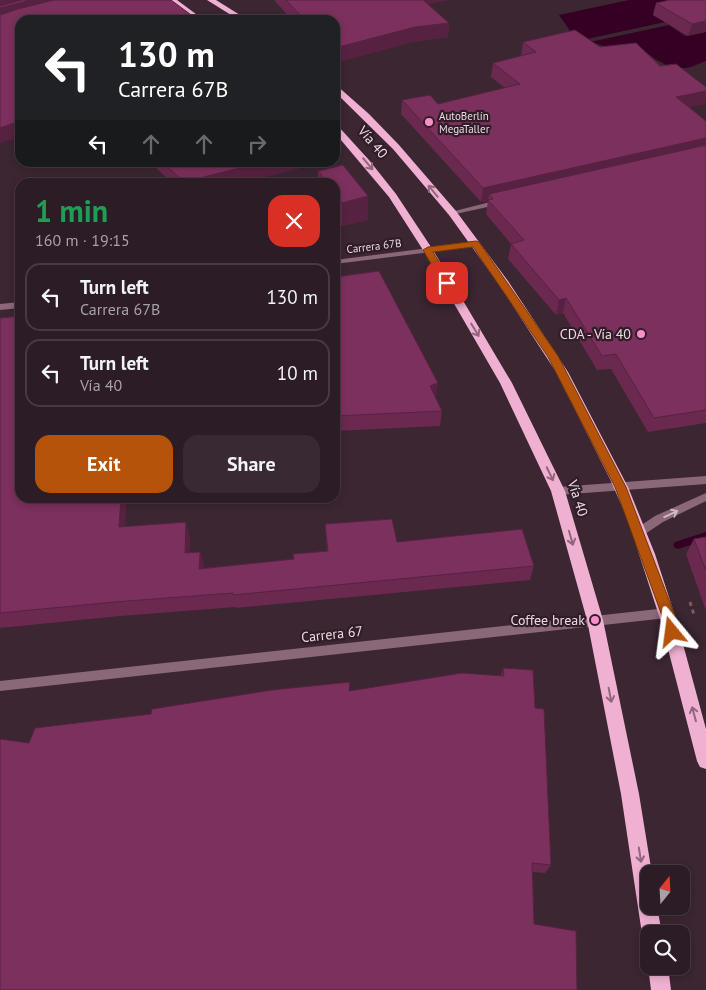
<!DOCTYPE html>
<html lang="en">
<head>
<meta charset="utf-8">
<style>
	body { margin:0; font-family:"PT Sans",sans-serif; background:#382932; color:#f1f3f6; height:100vh; display:flex; flex-direction:column; font-size:19px; white-space:nowrap }
	* { box-sizing:border-box; margin:0 }
	p { font-size:16px; color:#a6a1a7 }
	.icon { flex:none; width:28px; height:28px; fill:none; stroke:currentColor; stroke-width:2; stroke-linecap:round; stroke-linejoin:round }
	.map { position:relative; flex:1; overflow:hidden }
	.drawer { position:absolute; left:15px; top:178px; width:325px; height:325px; display:flex; flex-direction:column; background:#2c1c25; border-radius:15px; box-shadow:0 2px 8px #0003,0 0 0 1px #483a42 }
	.drawer>* { flex:none }
	.top-card { position:absolute; left:15px; top:15px; width:325px; height:152px; border-radius:15px; box-shadow:0 2px 8px #0003,0 0 0 1px #483a42; background:#202124; color:#fff; overflow:hidden }
	.needle { width:32px; rotate:18deg }
	.tools { position:absolute; left:640px; top:865px; display:grid; gap:10px }
	.tools a { display:grid; place-items:center; width:50px; height:50px; border-radius:10px; background:#2c1c25; box-shadow:0 2px 8px #0003,0 0 0 1px #483a42; font-size:25px }
	.pin { position:absolute; display:grid; place-items:center; width:42px; height:42px; color:#fff; margin:-21px; border-radius:10px; box-shadow:0 2px 8px #0006 }
	.me { position:absolute; width:55px; margin:-28px; rotate:344deg; stroke-linejoin:round; filter:drop-shadow(0 0 4px #0008) }
	.turn { display:flex; align-items:center; gap:18px; height:105px; padding:0 20px; font-size:22px }
	.turn .icon { width:65px; height:65px; stroke-width:2.5 }
	.turn b { display:block; font-size:35px; line-height:42px }
	.lanes { display:flex; align-items:center; height:48px; padding:0 20px; background:#0003; justify-content:center; gap:25px; direction:ltr }
	.lanes .off { opacity:.35 }
	.round { display:grid; place-items:center; flex:none; width:52px; height:52px; border-radius:15px; background:#382932 }
	.head { display:flex; align-items:center; justify-content:space-between; height:85px; padding:0 20px }
	h1 { font-size:30px; font-weight:600; line-height:38px; color:#1e9e55 }
	.action { display:flex; gap:10px; margin-top:auto; padding:10px 20px }
	.action a { flex:1; height:58px; border-radius:15px; background:#b45309; color:#fff; font-size:20px; font-weight:600; line-height:58px; text-align:center }
	.action a+a { background:#382932; color:#f1f3f6 }
	ul { padding:0; list-style:none }
	li { display:flex; align-items:center; gap:15px; height:68px; margin:0 10px 8px; padding:0 10px; border:2px solid #483a42; border-radius:15px }
	li div { flex:1 }
	li b { display:block; font-size:19px }
	li em { font-style:normal }
	.map>svg:first-child { display:block }
	.water { fill:#350023 }
	.pier { fill:#3b2631 }
	.lines { fill:none; stroke-linecap:round; stroke-linejoin:round }
	.stream { fill:#350023; fill-rule:evenodd }
	.path { stroke:#725f69; stroke-width:3; stroke-dasharray:4 4; stroke-linecap:butt }
	.service { fill:#8b677a; fill-rule:evenodd }
	.minor { fill:#8b677a; fill-rule:evenodd }
	.trunk { fill:#f0b0d2; fill-rule:evenodd }
	.wall { fill:#6b2950 }
	.shaded-wall { fill:#572241 }
	.building { fill:#7c305d; stroke:#572241 }
	.oneway { stroke:#90667c }
	.oneway2 { stroke:#cdb8c3 }
	.route { fill:#b45309; stroke:#753606 }
	.poi-dot { fill:#f98fca; stroke:#311c27; stroke-width:2 }
	.labels { text-anchor:middle; stroke-width:4.5; stroke-linejoin:round; paint-order:stroke }
	.far-poi-label { font-size:11px; fill:#e9dbe2; stroke:#311c27; text-anchor:start }
	.far-street-label { font-size:11px; fill:#e9dbe2; stroke:#311c27 }
	.street-label { font-size:14px; fill:#e9dbe2; stroke:#311c27 }
	.poi-label { font-size:14px; fill:#e9dbe2; stroke:#311c27; text-anchor:end }
</style>
</head>
<body>
<div class="map">
<svg width="706" height="990" viewBox="0 0 706 990">
	<rect width="100%" height="100%" fill="#3b2631"/>
	<path class="water" d="M629 0H706V61C700 63 696 65 691 67 670 73 652 57 637 45L611 49 573 35 559 15Z"/>
	<path class="pier" d="M706 5V32L685 36 669 25 590 42 587 39 665 22 653 15Z"/>
	<g class="lines">
		<path class="stream" d="M706 532V540L678 549 675 548 673 545 675 542Z"/>
		<path class="path" d="M690 602 694 615"/>
		<path class="service" d="M498 200 502 202 501 204 451 215 447 213Z"/>
		<g class="minor">
			<path d="M476 242H479V246L335 264V260Z"/>
			<path d="M20 302V308L0 310V304Z"/>
			<path d="M706 476V484L558 495 554 494 553 491 554 488 558 487Z"/>
			<path d="M706 493V501L663 522 642 536H634L633 533 634 530 655 516Z"/>
			<path d="M667 608 671 610 673 613 671 616 667 618 0 691V681Z"/>
		</g>
		<g class="trunk">
			<path d="M168 0H177L204 20H195Z"/>
			<path d="M207 0H216L248 20H239Z"/>
			<path d="M335 84 369 114 399 145 456 211 508 281 568 372 628 487 655 554 677 622 706 729V769L700 767 697 761 661 622 628 520 610 479 556 372 500 286 449 215 393 149 335 92Z"/>
			<path d="M335 125 338 126 369 160 396 194 433 250 512 383 565 491 603 620 639 794 652 874H649V906H657L662 934H649V942L645 941 642 934 621 794 587 620 551 491 500 383 423 250 389 197 335 133Z"/>
			<path d="M649 964V966H668L671 990H651L648 966Z"/>
		</g>
	</g>
	<g class="wall">
		<path d="M274 0H448L428 4 449 23 448 37 414 42 335 20H292Z"/>
		<path d="M706 0 688 36 653 15 656 3Z"/>
		<path d="M523 42 600 47 660 66 705 104 689 107 706 121V423L648 432 611 369 597 370 563 313 556 315 508 259 511 244 486 214 488 201 481 202 401 114 402 100 438 104 505 88 491 77 493 63 521 56Z"/>
		<path d="M150 162H316V164L243 182H171Z"/>
		<path d="M343 165 368 196V220L342 226 335 216V182H318V171Z"/>
		<path d="M335 277 436 398V399L442 411 440 426 335 431Z"/>
		<path d="M0 318 125 526 190 537 189 553 200 552 204 568 294 559 327 551 325 524 397 542 534 566 530 580 236 608V607L120 616 0 628Z"/>
		<path d="M706 537V611L686 554 694 539Z"/>
		<path d="M503 668 535 708 551 865 545 873 533 872 534 924 29 743 350 691 501 675Z"/>
	</g>
	<g class="shaded-wall">
		<path d="M0 0H86L0 22Z"/>
		<path d="M414 0H448L414 7Z"/>
		<path d="M706 21V32L688 36 692 24Z"/>
		<path d="M449 23 448 37 414 42 335 63V48L415 27Z"/>
		<path d="M706 91V102L705 104 671 111 676 97Z"/>
		<path d="M20 121V137L0 143V128Z"/>
		<path d="M706 138V151L493 199 489 194 488 201 481 202 483 188Z"/>
		<path d="M263 162H316V164L243 182H184Z"/>
		<path d="M368 196V220L342 226V203Z"/>
		<path d="M566 298 563 313 556 315 559 300Z"/>
		<path d="M438 383 436 398 428 401 430 386Z"/>
		<path d="M121 498H127L124 541 119 527Z"/>
		<path d="M186 522 190 537 189 567 185 553Z"/>
		<path d="M200 552 204 566 203 583 199 569Z"/>
	</g>
	<g class="building">
		<path d="M22 0H31L0 8V6Z"/>
		<path d="M54 0H171L198 20H20V121L0 128V15L18 9Z"/>
		<path d="M286 0H423L449 23 415 27 335 48V20H305Z"/>
		<path d="M670 0H706V21L692 24 656 3Z"/>
		<path d="M575 30 600 47 636 43 660 66 676 64 706 87V91L676 97 706 121V138L483 188 402 100 430 95 438 104 520 84 493 63 536 52 523 42Z"/>
		<path d="M706 145V410L654 418 616 354 602 356 566 298 559 300 511 244 524 240 488 200 493 199 489 194Z"/>
		<path d="M162 162H263L184 182Z"/>
		<path d="M343 165 368 196 342 203 335 193V182H327L318 171Z"/>
		<path d="M379 271 438 383 430 386 442 411 335 416V277Z"/>
		<path d="M20 316V498H121L119 527 186 522 185 553 200 552 199 569 294 559 293 554 328 551 325 524 392 519 397 542 522 529 534 566 233 595V593L115 602 0 613V318Z"/>
		<path d="M706 537V571L694 539Z"/>
		<path d="M503 668 533 670 535 708 544 709 551 865 532 863 534 924 576 931 577 990H0V739L29 743 35 728 151 714 152 709 272 690 350 682 349 691 462 673 504 676Z"/>
	</g>
	<defs><path id="oneway-shaft" d="M-6 0H5M1.5-3L5.5 0L1.5 3" fill="none" stroke-width="1.6" stroke-linecap="round" stroke-linejoin="round" transform="scale(1.25)"/></defs>
	<g class="oneway">
		<use href="#oneway-shaft" transform="translate(368 164) rotate(50)"/>
		<use href="#oneway-shaft" transform="translate(433 191) rotate(-129)"/>
		<use href="#oneway-shaft" transform="translate(475 330) rotate(59)"/>
		<use href="#oneway-shaft" transform="translate(550 474) rotate(64)"/>
		<use href="#oneway-shaft" transform="translate(571 538) rotate(74)"/>
		<use href="#oneway-shaft" transform="translate(610 695) rotate(79)"/>
		<use href="#oneway-shaft" transform="translate(694 714) rotate(-105)"/>
		<use href="#oneway-shaft" transform="translate(640 855) rotate(81)"/>
	</g>
	<use class="oneway2" href="#oneway-shaft" transform="translate(671 514) rotate(-25)"/>
	<path class="route" d="M476 241 479 242 558 356 626 487 674 613 679 632 677 636 672 637 668 636 661 613 615 487 548 357 473 247 433 252 452 283 447 286 444 285 423 250 428 247Z"/>
	<g class="poi-dot">
		<circle cx="429" cy="122" r="5"/>
		<circle cx="641" cy="334" r="5"/>
		<circle cx="595" cy="620" r="5"/>
	</g>
	<g class="labels">
		<g class="far-poi-label">
			<text x="439" y="120">AutoBerlín<tspan x="439" dy="13">MegaTaller</tspan></text>
		</g>
		<g class="far-street-label">
			<text transform="translate(374 246) rotate(-7)" y="4">Carrera 67B</text>
		</g>
		<g class="street-label">
			<text transform="translate(373 142) rotate(49)" y="5">Vía 40</text>
			<text transform="translate(578 498) rotate(72)" y="5">Vía 40</text>
			<text transform="translate(332 634) rotate(-6)" y="5">Carrera 67</text>
		</g>
		<g class="poi-label">
			<text x="631" y="339">CDA - Vía 40</text>
			<text x="585" y="625">Coffee break</text>
		</g>
	</g>
</svg>
<div class="tools">
<a><svg class="needle" viewBox="-14 -14 28 28"><path d="M0-13l5 13h-10z" fill="#e53935"/><path d="M0 13l5-13h-10z" fill="#a6a1a7"/></svg></a>
<a><svg class="icon" aria-label="search" viewBox="0 0 24 24"><circle cx="10" cy="10" r="6"/><path d="M15 15l6 6"/></svg></a>
</div>
<div class="pin" style="left:447px;top:283px;background:#d93025"><svg class="icon" aria-label="arrive" viewBox="0 0 24 24"><path d="M6 21V4h12l-3 4 3 4H6"/></svg></div>
<svg class="me" style="left:672px;top:632px" viewBox="-20 -20 40 40"><path d="M0-17L14 15 0 8-14 15z" fill="#b45309" stroke="#fff" stroke-width="4"/></svg>
<div class="top-card">
<div class="turn"><svg class="icon" aria-label="left" viewBox="0 0 24 24"><path d="M17 20v-9H6M10 6l-5 5 5 5"/></svg><div><b>130 m</b>Carrera 67B</div></div>
<div class="lanes"><svg class="icon" aria-label="left" viewBox="0 0 24 24"><path d="M17 20v-9H6M10 6l-5 5 5 5"/></svg><svg class="icon off" aria-label="ahead" viewBox="0 0 24 24"><path d="M12 20V5M6 11l6-6 6 6"/></svg><svg class="icon off" aria-label="ahead" viewBox="0 0 24 24"><path d="M12 20V5M6 11l6-6 6 6"/></svg><svg class="icon off" aria-label="right" viewBox="0 0 24 24"><path d="M7 20v-9h11M14 6l5 5-5 5"/></svg></div>
</div>
<section class="drawer">
<div class="head"><div><h1>1 min</h1><p>160 m · 19:15</p></div><a class="round" style="background:#d93025;color:#fff"><svg class="icon" aria-label="close" viewBox="0 0 24 24"><path d="M6 6l12 12M18 6L6 18"/></svg></a></div>
<ul>
<li><svg class="icon" aria-label="left" viewBox="0 0 24 24"><path d="M17 20v-9H6M10 6l-5 5 5 5"/></svg><div><b>Turn left</b><p>Carrera 67B</p></div><em>130 m</em></li>
<li><svg class="icon" aria-label="left" viewBox="0 0 24 24"><path d="M17 20v-9H6M10 6l-5 5 5 5"/></svg><div><b>Turn left</b><p>Vía 40</p></div><em>10 m</em></li>
</ul>
<div class="action"><a>Exit</a><a>Share</a></div>
</section>
</div>
</body>
</html>
